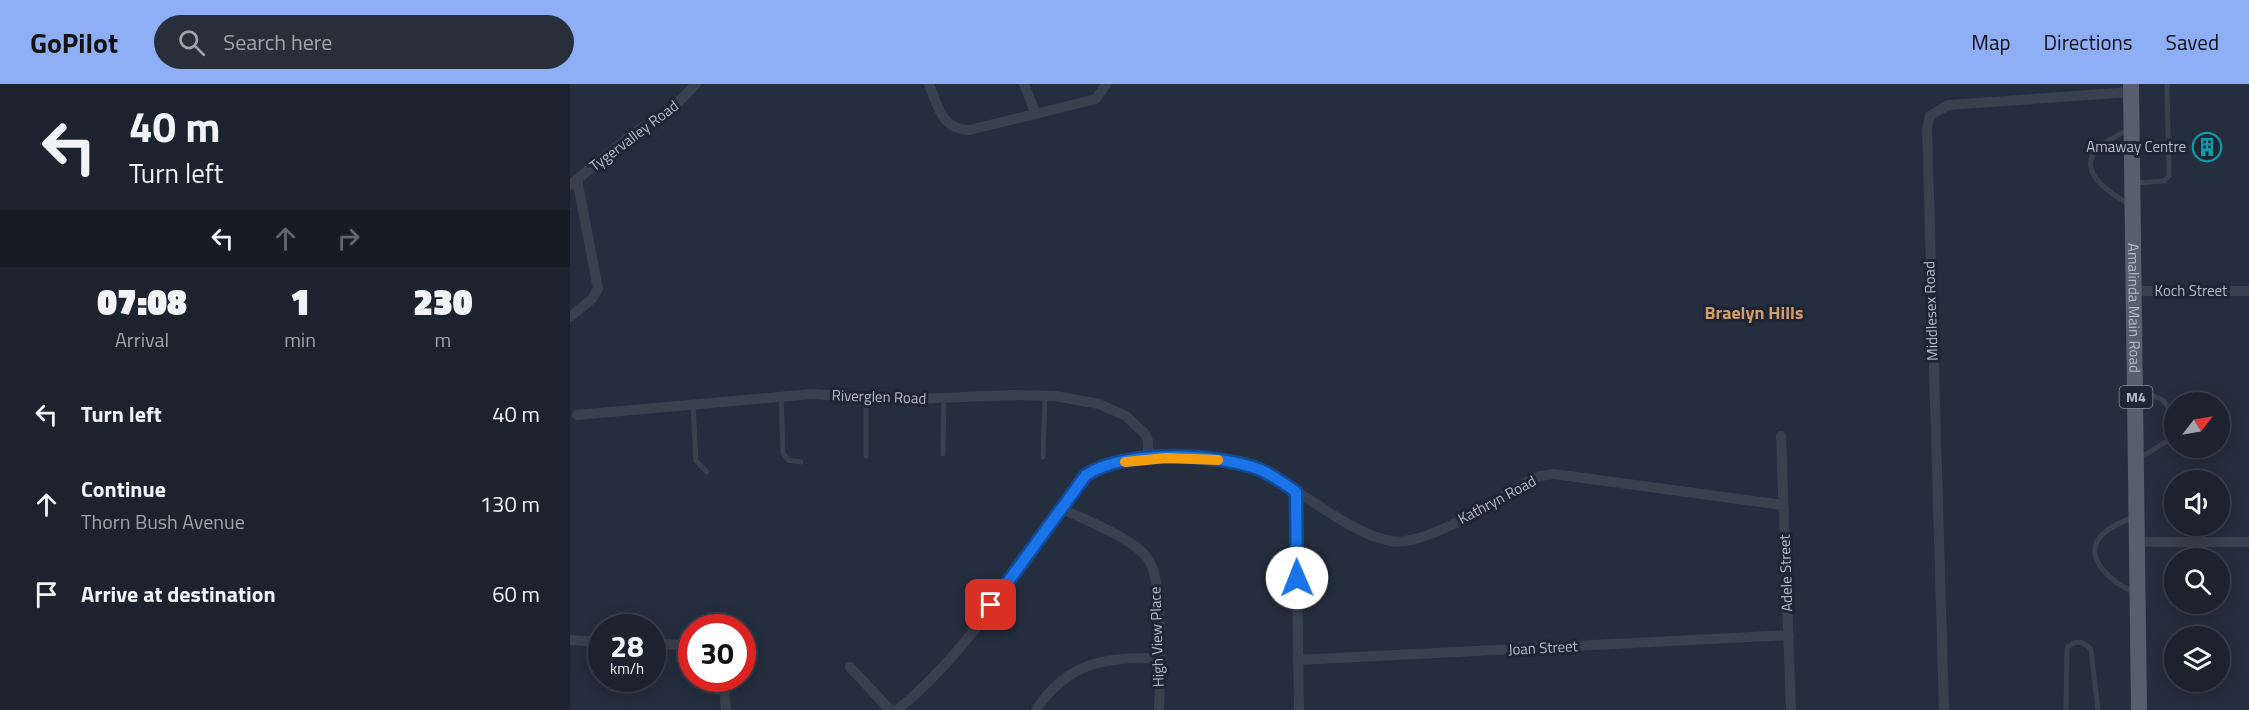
<!DOCTYPE html>
<html lang="en">
<head>
<meta charset="utf-8">
<style>
	body { margin:0; font-family:"Titillium Web",sans-serif; background:#292f3a; color:#f1f3f6; height:100vh; display:flex; flex-direction:column; font-size:22px; white-space:nowrap }
	* { box-sizing:border-box; margin:0 }
	p { font-size:20px; color:#a0a4aa }
	.icon { flex:none; width:33px; height:33px; fill:none; stroke:currentColor; stroke-width:2; stroke-linecap:round; stroke-linejoin:round }
	.map { position:relative; flex:1; overflow:hidden }
	.panel { display:flex; flex-direction:column; background:#1c222e; width:570px }
	.panel>* { flex:none }
	.hud { background:#1c222e; color:#f1f3f6; overflow:hidden }
	.needle { width:39px; rotate:59deg }
	.controls { position:absolute; left:1594px; top:308px; display:grid; gap:12px }
	.controls a { display:grid; place-items:center; width:66px; height:66px; border-radius:50%; background:#1c222e; box-shadow:0 3px 15px #0003,0 0 0 2px #3a3f4a; font-size:30px }
	.speed { position:absolute; left:18px; top:530px; display:flex; gap:12px; font-size:30px; font-weight:700; text-align:center }
	.speed>* { display:grid; place-content:center; width:78px; height:78px; border-radius:50%; background:#1c222e; box-shadow:0 3px 15px #0003,0 0 0 2px #3a3f4a; line-height:1 }
	.speed small { font-size:15px; font-weight:400 }
	.speed .limit { border:9px solid #d22; background:#fff; color:#111 }
	.pin { position:absolute; display:grid; place-items:center; width:51px; height:51px; color:#fff; margin:-26px; border-radius:12px; box-shadow:0 3px 9px #0006 }
	.me { position:absolute; width:66px; margin:-33px; rotate:359deg; stroke-linejoin:round; filter:drop-shadow(0 0 4px #0008) }
	.turn { display:flex; align-items:center; gap:21px; height:126px; padding:0 30px; font-size:27px }
	.turn .icon { width:78px; height:78px; stroke-width:2.5 }
	.turn b { display:block; font-size:42px; line-height:51px }
	.lanes { display:flex; align-items:center; height:57px; padding:0 30px; background:#0003; justify-content:center; gap:30px; direction:ltr }
	.lanes .off { opacity:.35 }
	.eta { display:flex; justify-content:space-evenly; align-items:center; height:102px; text-align:center }
	.eta b { font-size:36px; font-weight:800; line-height:42px }
	ul { padding:0; list-style:none }
	li { display:flex; align-items:center; gap:18px; height:90px; padding:0 30px }
	li div { flex:1 }
	li b { display:block; font-size:22px }
	li em { font-style:normal }
	header { display:flex; align-items:center; gap:36px; box-sizing:border-box; height:84px; padding:0 30px; background:#8eaff5; color:#111 }
	header strong { font-size:28px }
	nav { display:flex; gap:33px; margin-inline-start:auto; font-size:21px }
	.search { width:420px; height:54px; background:#292f3a; display:flex; align-items:center; gap:15px; box-sizing:border-box; padding:0 21px; border-radius:33px; color:#a0a4aa; font-size:22px }
	main { display:flex; flex:1; min-height:0 }
	.map>svg:first-child { display:block }
	.lines { fill:none; stroke-linecap:round; stroke-linejoin:round }
	.lane { stroke:#39404e; stroke-width:5 }
	.street { stroke:#39404e; stroke-width:10 }
	.primary { stroke:#575f6e; stroke-width:16 }
	.route-casing { stroke:#114b97; stroke-width:15 }
	.route { stroke:#1a73e8; stroke-width:10 }
	.slow { stroke:#f59e0b; stroke-width:10 }
	.labels { text-anchor:middle; stroke-width:6; stroke-linejoin:round; paint-order:stroke }
	.shield { fill:#1e2533; stroke:#888e9c; stroke-width:1.5 }
	.shield-label { font-size:14px; font-weight:bold; fill:#b5bbc9 }
	.street-label { font-size:15px; fill:#b5bbc9; stroke:#1e2533 }
	.poi-label { font-size:15px; fill:#b5bbc9; stroke:#1e2533; text-anchor:end }
	.quarter-label { font-size:18px; font-weight:bold; fill:#d29d67; stroke:#1e2533 }
</style>
</head>
<body>
<header>
<strong>GoPilot</strong>
<div class="search"><svg class="icon" aria-label="search" viewBox="0 0 24 24"><circle cx="10" cy="10" r="6"/><path d="M15 15l6 6"/></svg>Search here</div>
<nav><a>Map</a><a>Directions</a><a>Saved</a></nav>
</header>
<main>
<section class="panel">
<div class="hud">
<div class="turn"><svg class="icon" aria-label="left" viewBox="0 0 24 24"><path d="M17 20v-9H6M10 6l-5 5 5 5"/></svg><div><b>40 m</b>Turn left</div></div>
<div class="lanes"><svg class="icon" aria-label="left" viewBox="0 0 24 24"><path d="M17 20v-9H6M10 6l-5 5 5 5"/></svg><svg class="icon off" aria-label="ahead" viewBox="0 0 24 24"><path d="M12 20V5M6 11l6-6 6 6"/></svg><svg class="icon off" aria-label="right" viewBox="0 0 24 24"><path d="M7 20v-9h11M14 6l5 5-5 5"/></svg></div>
</div>
<div class="eta">
<div><b>07:08</b><p>Arrival</p></div>
<div><b>1</b><p>min</p></div>
<div><b>230</b><p>m</p></div>
</div>
<ul>
<li><svg class="icon" aria-label="left" viewBox="0 0 24 24"><path d="M17 20v-9H6M10 6l-5 5 5 5"/></svg><div><b>Turn left</b></div><em>40 m</em></li>
<li><svg class="icon" aria-label="ahead" viewBox="0 0 24 24"><path d="M12 20V5M6 11l6-6 6 6"/></svg><div><b>Continue</b><p>Thorn Bush Avenue</p></div><em>130 m</em></li>
<li><svg class="icon" aria-label="arrive" viewBox="0 0 24 24"><path d="M6 21V4h12l-3 4 3 4H6"/></svg><div><b>Arrive at destination</b></div><em>60 m</em></li>
</ul>
</section>
<div class="map">
<svg width="1679" height="626" viewBox="0 0 1679 626">
	<rect width="100%" height="100%" fill="#252e3e"/>
	<g class="lines">
		<g class="lane">
			<path d="M1558 46C1547 52 1529 59 1523 71 1511 92 1545 112 1559 120"/>
			<path d="M1566 99 1594 97 1599 92 1597 0"/>
			<path d="M1567 305 1593 316 1605 332"/>
			<path d="M211 312 213 369 218 376 231 378"/>
			<path d="M123 321 126 377 137 388"/>
			<path d="M373 370 374 314"/>
			<path d="M296 372V315"/>
			<path d="M473 373 475 311"/>
			<path d="M1568 375 1605 352"/>
			<path d="M1563 433C1552 438 1539 443 1531 452 1511 474 1545 501 1564 508"/>
			<path d="M1496 626 1497 564C1505 555 1514 557 1521 566L1528 626"/>
		</g>
		<g class="street">
			<path d="M359 0C368 22 371 45 399 46L526 15 536 0"/>
			<path d="M454 0 465 28"/>
			<path d="M0 101 64 49 101 26 126 0"/>
			<path d="M1564 207H1679"/>
			<path d="M0 233 22 215 28 205 7 95"/>
			<path d="M7 331 242 310 322 316 442 311 485 312 529 320 556 332 575 350 578 357V375"/>
			<path d="M1211 352 1221 626"/>
			<path d="M726 407 729 626"/>
			<path d="M491 424C514 436 564 454 578 475 595 498 590 595 589 626"/>
			<path d="M1567 458H1679"/>
			<path d="M0 556 32 558"/>
			<path d="M82 560 122 561"/>
			<path d="M728 576 1219 551"/>
			<path d="M280 583 320 626"/>
			<path d="M153 594 156 626"/>
			<path d="M327 626C403 565 453 475 510 397 528 379 557 375 582 375 621 374 662 372 698 390 734 408 782 451 821 457 856 463 926 416 957 398L970 392 984 390 1213 421"/>
			<path d="M466 626C499 576 536 574 590 574"/>
			<path d="M1374 626 1357 44 1360 32 1378 21 1561 8"/>
		</g>
		<path class="primary" id="s1" d="M1561 0 1569 626"/>
	</g>
	<g class="lines">
		<g class="route-casing">
			<path id="route" d="M421 521 516 391C556 365 647 369 691 386 704 392 715 400 726 408L727 494"/>
		</g>
		<use href="#route" class="route"/>
		<path class="slow" d="M555 378 597 374 648 376"/>
	</g>
	<defs>
		<g id="building-ring" transform="scale(1.5)"><circle r="9.5" fill="#1e2533" stroke="#0f9aa8" stroke-width="1.5"/><path d="M-4-6H4V6H1V3H-1V6H-4ZM-2.5-4.3h1.7v1.8h-1.7ZM.8-4.3h1.7v1.8H.8ZM-2.5-1h1.7V.8h-1.7ZM.8-1h1.7V.8H.8Z" fill="#0f9aa8"/></g>
	</defs>
	<g fill-rule="evenodd">
		<use href="#building-ring" x="1637" y="63"/>
	</g>
	<g class="labels">
		<rect class="shield" x="1549.5" y="302" width="33" height="22" rx="4.5"/>
		<g class="shield-label">
			<text x="1566" y="318">M4</text>
		</g>
		<g class="street-label">
			<text transform="translate(64 52) rotate(-37)" y="5">Tygervalley Road</text>
			<text x="1621" y="212">Koch Street</text>
			<text dy="5" stroke="none"><textPath href="#s1" startOffset="224">Amalinda Main Road</textPath></text>
			<text transform="translate(1361 227) rotate(-92)" y="5">Middlesex Road</text>
			<text transform="translate(309 313) rotate(2)" y="5">Riverglen Road</text>
			<text transform="translate(927 416) rotate(-28)" y="5">Kathryn Road</text>
			<text transform="translate(1216 489) rotate(-92)" y="5">Adele Street</text>
			<text transform="translate(587 553) rotate(-92)" y="5">High View Place</text>
			<text transform="translate(973 564) rotate(-3)" y="5">Joan Street</text>
		</g>
		<g class="poi-label">
			<text x="1616" y="68">Amaway Centre</text>
		</g>
		<g class="quarter-label">
			<text x="1184" y="235">Braelyn Hills</text>
		</g>
	</g>
</svg>
<div class="controls">
<a><svg class="needle" viewBox="-14 -14 28 28"><path d="M0-13l5 13h-10z" fill="#e53935"/><path d="M0 13l5-13h-10z" fill="#a0a4aa"/></svg></a>
<a><svg class="icon" aria-label="sound" viewBox="0 0 24 24"><path d="M4 9h4l5-4v14l-5-4H4zM17 9q2 3 0 6"/></svg></a>
<a><svg class="icon" aria-label="search" viewBox="0 0 24 24"><circle cx="10" cy="10" r="6"/><path d="M15 15l6 6"/></svg></a>
<a><svg class="icon" aria-label="layers" viewBox="0 0 24 24"><path d="M12 4l9 5-9 5-9-5zM3 14l9 5 9-5"/></svg></a>
</div>
<div class="speed"><div>28<small>km/h</small></div><div class="limit">30</div></div>
<div class="pin" style="left:421px;top:521px;background:#d93025"><svg class="icon" aria-label="arrive" viewBox="0 0 24 24"><path d="M6 21V4h12l-3 4 3 4H6"/></svg></div>
<svg class="me" style="left:727px;top:494px" viewBox="-20 -20 40 40"><circle r="19" fill="#fff"/><path d="M0-13L10 11 0 6-10 11z" fill="#1a73e8"/></svg>
</div>
</main>
</body>
</html>
